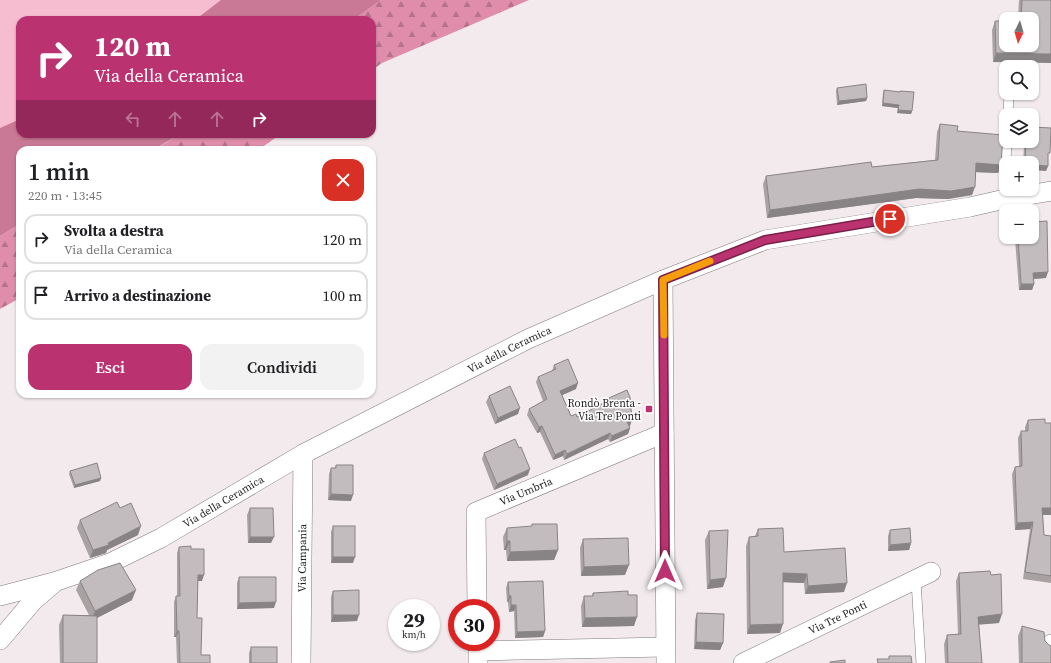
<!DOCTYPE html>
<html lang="it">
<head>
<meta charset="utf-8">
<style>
	body { margin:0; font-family:"Source Serif 4",serif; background:#f2f2f2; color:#202124; height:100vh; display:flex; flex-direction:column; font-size:15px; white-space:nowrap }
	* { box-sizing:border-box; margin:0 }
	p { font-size:13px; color:#757577 }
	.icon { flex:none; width:22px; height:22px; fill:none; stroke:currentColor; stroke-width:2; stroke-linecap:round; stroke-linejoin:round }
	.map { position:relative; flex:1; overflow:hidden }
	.side { position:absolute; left:16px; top:146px; width:360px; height:252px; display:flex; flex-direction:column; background:#fff; border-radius:12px; box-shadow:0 1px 3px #0004 }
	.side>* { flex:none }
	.banner { position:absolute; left:16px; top:16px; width:360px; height:122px; border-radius:12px; box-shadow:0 1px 3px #0004; background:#bb3271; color:#fff; overflow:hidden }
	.needle { width:26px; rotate:185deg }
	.controls { position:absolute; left:999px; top:12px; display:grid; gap:8px }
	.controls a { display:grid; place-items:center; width:40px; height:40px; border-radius:8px; background:#fff; box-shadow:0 1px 3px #0004; font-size:20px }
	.speed { position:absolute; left:388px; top:599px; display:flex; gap:8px; font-size:20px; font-weight:700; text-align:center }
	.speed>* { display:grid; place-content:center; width:52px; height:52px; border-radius:50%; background:#fff; box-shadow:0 1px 3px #0004; line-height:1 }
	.speed small { font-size:10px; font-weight:400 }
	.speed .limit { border:6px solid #d22; background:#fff; color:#111 }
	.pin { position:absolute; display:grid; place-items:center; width:34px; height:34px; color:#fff; margin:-17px; border:2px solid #fff; border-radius:50%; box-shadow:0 1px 4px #0007 }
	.me { position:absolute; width:44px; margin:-22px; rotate:0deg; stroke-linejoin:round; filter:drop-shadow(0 0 3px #0008) }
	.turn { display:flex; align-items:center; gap:14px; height:84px; padding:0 12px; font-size:18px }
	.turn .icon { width:52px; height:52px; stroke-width:2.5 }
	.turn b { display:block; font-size:28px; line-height:34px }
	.lanes { display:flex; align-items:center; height:38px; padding:0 12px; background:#0003; justify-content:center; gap:20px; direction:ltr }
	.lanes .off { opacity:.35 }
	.round { display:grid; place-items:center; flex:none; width:42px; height:42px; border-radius:12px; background:#f2f2f2 }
	.headline { display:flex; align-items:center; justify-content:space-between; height:68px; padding:0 12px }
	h1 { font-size:24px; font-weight:600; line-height:30px }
	.cta { display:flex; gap:8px; margin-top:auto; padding:8px 12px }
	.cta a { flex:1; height:46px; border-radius:12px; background:#bb3271; color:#fff; font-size:16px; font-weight:600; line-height:46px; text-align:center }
	.cta a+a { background:#f2f2f2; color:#202124 }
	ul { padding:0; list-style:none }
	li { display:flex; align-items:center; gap:12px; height:50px; margin:0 8px 6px; padding:0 4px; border:2px solid #e0e0e0; border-radius:12px }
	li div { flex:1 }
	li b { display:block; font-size:15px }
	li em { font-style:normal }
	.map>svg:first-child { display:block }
	.green { fill:#f6bccf }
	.forest { fill:url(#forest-firs) }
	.water { fill:#c97896 }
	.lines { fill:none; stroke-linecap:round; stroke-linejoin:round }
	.lane-casing { stroke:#827a7d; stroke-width:10 }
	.street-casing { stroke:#827a7d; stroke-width:20 }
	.lane { stroke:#fff; stroke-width:9 }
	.street { stroke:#fff; stroke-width:19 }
	.wall { fill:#a8a2a3 }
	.shaded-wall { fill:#888485 }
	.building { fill:#c3bcbe; stroke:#888485 }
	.route-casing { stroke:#7a2049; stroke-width:10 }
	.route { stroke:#bb3271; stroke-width:7 }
	.slow { stroke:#f59e0b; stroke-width:7 }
	.poi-dot { fill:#bb3271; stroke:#fff; stroke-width:1.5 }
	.labels { text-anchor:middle; stroke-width:3; stroke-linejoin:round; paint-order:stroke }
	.street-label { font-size:11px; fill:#221f20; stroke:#fff }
	.poi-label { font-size:11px; fill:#221f20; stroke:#fff; text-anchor:end }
</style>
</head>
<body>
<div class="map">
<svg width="1051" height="663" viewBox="0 0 1051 663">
	<defs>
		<pattern id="forest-firs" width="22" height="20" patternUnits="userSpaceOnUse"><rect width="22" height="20" fill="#e08dab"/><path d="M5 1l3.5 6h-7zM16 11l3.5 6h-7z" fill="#b5738b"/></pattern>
	</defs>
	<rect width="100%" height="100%" fill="#f2eaed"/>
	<path class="green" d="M0 0H222L196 20H20V119L0 128Z"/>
	<g class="forest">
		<path d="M381 0H529L382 63 372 70V20H353Z"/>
		<path d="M180 134H281L258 150H154Z"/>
		<path d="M20 224V298L0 309V236Z"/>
	</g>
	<g class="water">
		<path d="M221 0H381L353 20H195Z"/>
		<path d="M20 119V134H180L153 150H20V224L0 236V128Z"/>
	</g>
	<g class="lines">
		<g class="lane-casing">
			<g id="lane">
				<path d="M1008 115 1009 93"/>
				<path d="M1006 163 1007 141"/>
				<path d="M1005 199 1006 172"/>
				<path d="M916 581 921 663"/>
			</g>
		</g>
		<g class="street-casing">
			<g id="street">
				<path d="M663 280 666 663"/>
				<path id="s1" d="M0 596 54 582 110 563 161 538 303 454 528 339 663 280 765 240 970 207 1005 199 1051 191"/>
				<path id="s2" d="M477 608 476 512 664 433"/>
				<path d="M0 640 33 601 53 584"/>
				<path d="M1051 645V644"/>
				<path id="s3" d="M301 663 303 454"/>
				<path d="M478 663V651L665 647"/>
				<path id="s4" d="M743 663 931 572"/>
			</g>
		</g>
		<use href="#lane" class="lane"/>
		<use href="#street" class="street"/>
	</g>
	<g class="wall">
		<path d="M1019 0H1051L993 62 992 30 995 21 1006 45 1032 19H1018Z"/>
		<path d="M837 88 867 98 866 101 837 105 836 91Z"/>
		<path d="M884 90 912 111 911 114 897 113 898 108 882 106 883 93Z"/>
		<path d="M940 124 957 131 1001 165 998 173 976 172 972 195 948 199 916 198 767 218 763 184 766 176 872 167 935 160 937 132Z"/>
		<path d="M1026 141 1048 158V166L1046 171 1032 163H1023L1024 146Z"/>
		<path d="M1016 237H1032L1046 278 1034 279V284L1032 290H1019L1015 239Z"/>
		<path d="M554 365 576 389 562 395 571 416 577 417 607 401 609 398 630 426H629L630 428 628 434 610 442 608 439 564 460 563 456 553 460 540 432 537 433 527 415 529 409 543 401 536 382 538 377 552 371Z"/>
		<path d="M489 396 518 414 495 424 486 402Z"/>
		<path d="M1028 420 1045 423H1051V515H1043L1044 535 1051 536V583L1023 579 1030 529 1015 530 1012 474 1015 467 1019 466 1018 438 1021 431H1025V427Z"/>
		<path d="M484 453 528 475 494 490 482 459Z"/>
		<path d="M336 465 351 501 328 500 329 474 331 468H335Z"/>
		<path d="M70 471 101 478 100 481 74 488 69 474Z"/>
		<path d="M120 508 138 535 107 550 106 553 90 558 77 528 80 520Z"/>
		<path d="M250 508 271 543H248L247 515Z"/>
		<path d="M333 526 353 563H331V532Z"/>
		<path d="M507 528 558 550 554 560 507 561 506 550H504L503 537Z"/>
		<path d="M758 529 784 552 844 592 805 594 804 583 783 582 780 633 747 634 746 546 749 537 755 536Z"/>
		<path d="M890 530 911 543 909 550 888 551V536Z"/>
		<path d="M709 531 723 587 707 589 705 540Z"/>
		<path d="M583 539 625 575 581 576 580 548Z"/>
		<path d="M179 547 191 549 202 581H198L197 618 201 655 210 663H177L176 637H174V602L176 596H177V553Z"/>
		<path d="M959 573 991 575 999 623 979 624 982 663H945L944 644 947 635 958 634 956 581Z"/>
		<path d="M239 577 274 608 237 609V583Z"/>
		<path d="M80 581 132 600 97 618V663H60L59 625 63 615H89L76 590Z"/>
		<path d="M508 582 545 631 543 637 515 638 514 611 509 612 508 602H507L506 588Z"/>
		<path d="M333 591 357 621 331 622V597Z"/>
		<path d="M593 593 628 595 634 626 582 627 581 606 584 596H592Z"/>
		<path d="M697 613 723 643 720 650 694 649 695 620Z"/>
		<path d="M1022 626 1045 641 1049 645 1051 663H1019L1018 636Z"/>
		<path d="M251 647 277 663H249V653Z"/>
	</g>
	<g class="shaded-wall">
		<path d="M996 53 1051 54V63L993 62Z"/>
		<path d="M867 98 866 101 837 105 839 101Z"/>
		<path d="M883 103 899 105 898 108 882 106Z"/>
		<path d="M898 110 912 111 911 114 897 113Z"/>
		<path d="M976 163 1001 165 998 173 973 172Z"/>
		<path d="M1032 165 1048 166 1046 171 1032 170Z"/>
		<path d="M975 187 972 195 948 199 916 198 767 218 770 210 919 189Z"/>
		<path d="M1048 272 1046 278 1031 279 1033 273Z"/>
		<path d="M1021 284H1034L1032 290H1019Z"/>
		<path d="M578 383 576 389 558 397 560 391Z"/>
		<path d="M520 408 518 414 495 424 498 418Z"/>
		<path d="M632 420 630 426 625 428 627 422Z"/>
		<path d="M542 426 540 432 537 433 539 427Z"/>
		<path d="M630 428 628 434 610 442 612 436Z"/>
		<path d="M610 433 608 439 564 460 567 454Z"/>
		<path d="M565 450 563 456 553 460 555 455Z"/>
		<path d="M530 469 528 475 494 490 497 484Z"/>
		<path d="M101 478 100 481 74 488 75 485Z"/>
		<path d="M331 494 353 495 351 501 328 500Z"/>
		<path d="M1042 508H1051V515H1040Z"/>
		<path d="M1033 522 1030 529 1015 530 1017 523Z"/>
		<path d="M141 526 138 535 107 550 106 553 90 558 93 550Z"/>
		<path d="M250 537H274L271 543H248Z"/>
		<path d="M507 541H510L506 550H504Z"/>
		<path d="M911 543 909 550 888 551 890 545Z"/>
		<path d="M558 550 554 560 507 561 510 552Z"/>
		<path d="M333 557H355L353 563H331Z"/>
		<path d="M629 565 625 575 581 576 584 567Z"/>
		<path d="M783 573 807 574 804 583 779 582Z"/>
		<path d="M198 575H204L202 581H195Z"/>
		<path d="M726 578 723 587 707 589 710 580Z"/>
		<path d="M847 583 844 592 805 594 808 586Z"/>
		<path d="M136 590 132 600 91 621 95 611Z"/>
		<path d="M509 596H511L508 602H507Z"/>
		<path d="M276 602 274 608 237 609 239 603Z"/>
		<path d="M511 605H516L514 611 509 612Z"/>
		<path d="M1002 614 999 623 975 625 978 617Z"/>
		<path d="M333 615H359L357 621 331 622Z"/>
		<path d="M637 617 634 626 582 627 585 618Z"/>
		<path d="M783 624 780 633 747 634 750 625Z"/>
		<path d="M177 631H179L176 637H174Z"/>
		<path d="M545 631 543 637 515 638 517 632Z"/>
		<path d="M696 642 723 643 720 650 694 649Z"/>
	</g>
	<g class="building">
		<path d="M1022 0H1051V54L996 53 995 21H1006V45H1032V19H1021Z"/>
		<path d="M866 84 867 98 839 101 837 88Z"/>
		<path d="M884 90 900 92V91L914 92 912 111 898 110 899 105 883 103Z"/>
		<path d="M940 124 958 126 957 131 1003 135 1001 165 976 163 975 187 951 191 919 189 770 210 766 176 871 162 872 167 938 160Z"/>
		<path d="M1032 127 1051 128 1050 153H1048V166L1032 165V163H1025L1026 141H1032Z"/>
		<path d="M1047 221 1048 272 1033 273 1034 284H1021L1018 237H1032V222Z"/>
		<path d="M568 359 578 383 560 391 571 416 576 414 577 417 609 400V398L627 390 630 397 632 420 627 422 630 428 612 436 610 433 567 454 565 450 555 455 542 426 539 427 529 409 547 399 538 377 556 369 554 365Z"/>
		<path d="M510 386 520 408 498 418 489 396Z"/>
		<path d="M1045 419V423H1051V508H1042L1044 535 1051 536V576L1025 572 1033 522 1017 523 1015 467 1022 466 1021 431H1028V420Z"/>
		<path d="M515 439 519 448 521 447 530 469 497 484 484 453Z"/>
		<path d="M97 463 101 478 75 485 70 471Z"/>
		<path d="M336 465H353V495L331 494V468H336Z"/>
		<path d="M117 502 120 508 131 503 141 526 108 543 109 545 93 550 80 520Z"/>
		<path d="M250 508H273L274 537H250Z"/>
		<path d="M532 524H557L558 550 510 552V541H507V528L532 526Z"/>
		<rect x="333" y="526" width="22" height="31"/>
		<path d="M783 528 784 552 845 548 847 583 808 586 807 574 783 573V624L750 625 749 537 758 536V529Z"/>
		<path d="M910 528 911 543 890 545V530Z"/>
		<path d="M728 530 726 578 710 580 709 531Z"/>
		<path d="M628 538 629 565 584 567 583 539Z"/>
		<path d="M191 546V549H204V575H198L197 618H202L201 655H210V663H180L179 631H177L176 596H180L179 547Z"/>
		<path d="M120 563 136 590 95 611 80 581 98 570Z"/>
		<path d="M990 571 991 575 1001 574 1002 614 978 617 982 663H948L947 635 961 634 959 573Z"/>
		<path d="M239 577H276V602L239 603Z"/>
		<path d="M543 581 545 631 517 632 516 605H511V596H509L508 582Z"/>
		<path d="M359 590V615H333V591Z"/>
		<path d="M628 591V595H637V617L585 618 584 596H593V593Z"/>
		<path d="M697 613 724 614 723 643 696 642Z"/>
		<path d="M63 615 97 616V663H63Z"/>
		<path d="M1022 626 1044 632 1045 641 1049 645 1051 646V663H1022Z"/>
		<rect x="251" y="647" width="26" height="16"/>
		<path d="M889 656H911L912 663H878L877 659H889Z"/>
		<path d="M845 660V663H830V662Z"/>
	</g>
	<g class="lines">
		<g class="route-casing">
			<path id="route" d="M665 571 663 280 765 240 890 219"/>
		</g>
		<use href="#route" class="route"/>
		<path class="slow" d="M664 335 663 280 710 261"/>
	</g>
	<rect class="poi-dot" x="645" y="405" width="8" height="8" rx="2"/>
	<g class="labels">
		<g class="street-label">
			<text dy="4" stroke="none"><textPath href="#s1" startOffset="568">Via della Ceramica</textPath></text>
			<text dy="4" stroke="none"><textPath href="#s2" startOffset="150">Via Umbria</textPath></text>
			<text dy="4" stroke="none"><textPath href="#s1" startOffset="244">Via della Ceramica</textPath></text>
			<text dy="4" stroke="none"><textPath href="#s3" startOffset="105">Via Campania</textPath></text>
			<text dy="4" stroke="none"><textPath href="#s4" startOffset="105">Via Tre Ponti</textPath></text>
		</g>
		<g class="poi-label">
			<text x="641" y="407">Rondò Brenta -<tspan x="641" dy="13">Via Tre Ponti</tspan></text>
		</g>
	</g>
</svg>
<div class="controls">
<a><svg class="needle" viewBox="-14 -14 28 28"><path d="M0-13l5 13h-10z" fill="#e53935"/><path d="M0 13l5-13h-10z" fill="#757577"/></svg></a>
<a><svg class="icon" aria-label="search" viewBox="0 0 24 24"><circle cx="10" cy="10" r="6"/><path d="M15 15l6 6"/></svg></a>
<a><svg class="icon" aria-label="layers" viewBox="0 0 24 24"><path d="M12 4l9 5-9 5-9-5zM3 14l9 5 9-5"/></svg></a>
<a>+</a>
<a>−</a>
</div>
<div class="speed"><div>29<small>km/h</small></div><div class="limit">30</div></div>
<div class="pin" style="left:890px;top:219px;background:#d93025"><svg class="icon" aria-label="arrive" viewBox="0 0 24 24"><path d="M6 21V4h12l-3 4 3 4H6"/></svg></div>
<svg class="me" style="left:665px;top:571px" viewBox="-20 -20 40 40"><path d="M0-17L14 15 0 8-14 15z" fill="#bb3271" stroke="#fff" stroke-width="4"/></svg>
<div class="banner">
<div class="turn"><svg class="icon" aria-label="right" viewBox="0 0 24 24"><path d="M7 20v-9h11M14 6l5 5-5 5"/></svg><div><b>120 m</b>Via della Ceramica</div></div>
<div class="lanes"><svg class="icon off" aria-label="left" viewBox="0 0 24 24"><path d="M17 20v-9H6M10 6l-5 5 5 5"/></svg><svg class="icon off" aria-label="ahead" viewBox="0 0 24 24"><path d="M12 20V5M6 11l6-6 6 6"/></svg><svg class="icon off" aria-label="ahead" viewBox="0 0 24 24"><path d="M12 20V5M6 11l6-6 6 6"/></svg><svg class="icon" aria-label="right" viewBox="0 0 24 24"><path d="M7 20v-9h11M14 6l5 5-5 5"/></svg></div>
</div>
<section class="side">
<div class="headline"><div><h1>1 min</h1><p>220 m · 13:45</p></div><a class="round" style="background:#d93025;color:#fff"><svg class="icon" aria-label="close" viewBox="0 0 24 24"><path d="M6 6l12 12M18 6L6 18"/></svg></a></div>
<ul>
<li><svg class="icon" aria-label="right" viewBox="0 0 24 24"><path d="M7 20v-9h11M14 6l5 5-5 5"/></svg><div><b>Svolta a destra</b><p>Via della Ceramica</p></div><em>120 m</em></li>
<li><svg class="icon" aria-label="arrive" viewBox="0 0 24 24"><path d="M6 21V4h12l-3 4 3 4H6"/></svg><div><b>Arrivo a destinazione</b></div><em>100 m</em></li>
</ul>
<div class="cta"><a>Esci</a><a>Condividi</a></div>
</section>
</div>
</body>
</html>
